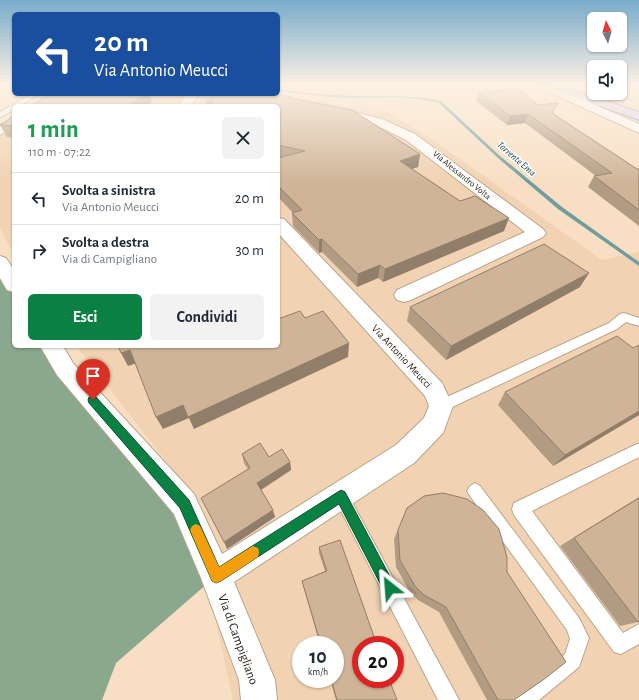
<!DOCTYPE html>
<html lang="it">
<head>
<meta charset="utf-8">
<style>
	body { margin:0; font-family:"Alegreya Sans",sans-serif; background:#f2f2f3; color:#1f2937; height:100vh; display:flex; flex-direction:column; font-size:15px; white-space:nowrap }
	* { box-sizing:border-box; margin:0 }
	p { font-size:13px; color:#747a83 }
	.icon { flex:none; width:22px; height:22px; fill:none; stroke:currentColor; stroke-width:2; stroke-linecap:round; stroke-linejoin:round }
	.map { position:relative; flex:1; overflow:hidden }
	.side { position:absolute; left:12px; top:104px; width:268px; height:244px; display:flex; flex-direction:column; background:#fff; border-radius:6px; box-shadow:0 1px 3px #0004 }
	.side>* { flex:none }
	.guide { position:absolute; left:12px; top:12px; width:268px; height:84px; border-radius:6px; box-shadow:0 1px 3px #0004; background:#1a4fa0; color:#fff; overflow:hidden }
	.needle { width:26px; rotate:355deg }
	.fabs { position:absolute; left:587px; top:12px; display:grid; gap:8px }
	.fabs a { display:grid; place-items:center; width:40px; height:40px; border-radius:6px; background:#fff; box-shadow:0 1px 3px #0004; font-size:20px }
	.speed { position:absolute; left:292px; top:636px; display:flex; gap:8px; font-size:20px; font-weight:700; text-align:center }
	.speed>* { display:grid; place-content:center; width:52px; height:52px; border-radius:50%; background:#fff; box-shadow:0 1px 3px #0004; line-height:1 }
	.speed small { font-size:10px; font-weight:400 }
	.speed .limit { border:6px solid #d22; background:#fff; color:#111 }
	.pin { position:absolute; display:grid; place-items:center; width:34px; height:34px; color:#fff; margin:-41px -17px; border-radius:50% 50% 50% 0; rotate:-45deg; box-shadow:0 0 4px #0007 }
	.pin .icon { rotate:45deg }
	.me { position:absolute; width:44px; margin:-22px; rotate:332deg; stroke-linejoin:round; filter:drop-shadow(0 0 3px #0008) }
	.turn { display:flex; align-items:center; gap:14px; height:84px; padding:0 16px; font-size:18px }
	.turn .icon { width:52px; height:52px; stroke-width:2.5 }
	.turn b { display:block; font-size:28px; line-height:34px }
	.round { display:grid; place-items:center; flex:none; width:42px; height:42px; border-radius:6px; background:#f2f2f3 }
	.overview { display:flex; align-items:center; justify-content:space-between; height:68px; padding:0 16px }
	h1 { font-size:24px; font-weight:600; line-height:30px; color:#1e9e55 }
	.action { display:flex; gap:8px; margin-top:auto; padding:8px 16px }
	.action a { flex:1; height:46px; border-radius:6px; background:#0b8043; color:#fff; font-size:16px; font-weight:600; line-height:46px; text-align:center }
	.action a+a { background:#f2f2f3; color:#1f2937 }
	ul { padding:0; list-style:none }
	li { display:flex; align-items:center; gap:12px; height:52px; padding:0 16px; border-top:1px solid #e0e1e3 }
	li div { flex:1 }
	li b { display:block; font-size:15px }
	li em { font-style:normal }
	.map>svg:first-child { display:block }
	.built { fill:#f1d2b2; fill-rule:evenodd }
	.forest { fill:#8aa88e }
	.lines { fill:none; stroke-linecap:round; stroke-linejoin:round }
	.stream { fill:#709e9e; fill-rule:evenodd }
	.service-casing { stroke:#bca48a; stroke-width:2 }
	.minor-casing { stroke:#bca48a; stroke-width:2 }
	.primary-casing { stroke:#8880a4; stroke-width:2 }
	.service { fill:#fff; fill-rule:evenodd }
	.minor { fill:#fff; fill-rule:evenodd }
	.primary { fill:#d7d3f7; fill-rule:evenodd }
	.wall { fill:#b29b83 }
	.shaded-wall { fill:#917e6a }
	.building { fill:#cfb498; stroke:#917e6a }
	.route { fill:#0b8043; stroke:#07532c }
	.slow { fill:#f59e0b }
	.labels { text-anchor:middle; stroke-width:3; stroke-linejoin:round; paint-order:stroke }
	.far-street-label { font-size:9px; fill:#261d13; stroke:#fff }
	.far-water-label { font-size:10px; font-style:italic; fill:#1a4546; stroke:#fff }
	.street-label { font-size:11px; fill:#261d13; stroke:#fff }
	.near-street-label { font-size:13px; fill:#261d13; stroke:#fff }
</style>
</head>
<body>
<div class="map">
<svg width="639" height="700" viewBox="0 0 639 700">
	<rect width="100%" height="100%" fill="#f8dfc3"/>
	<g class="built">
		<path d="M49 94H278L387 112 430 138 602 260 639 252V700H233L187 488 76 346H278V106H29ZM301 645H335V679H301ZM361 645H395V679H361Z"/>
		<path d="M14 115V255L0 228V124Z"/>
	</g>
	<path class="forest" d="M0 262 14 285V346H51L184 504 216 576 116 663 102 700H0Z"/>
	<g class="lines">
		<path class="stream" d="M278 89C303 93 327 95 352 96 382 97 412 94 441 101L500 156 562 207 639 262V266L558 209 498 158 439 103C410 95 381 98 352 98 327 97 303 94 278 91Z"/>
		<g class="service-casing">
			<g id="service">
				<path d="M32 94H39L20 106H14V110L0 117V112Z"/>
				<path d="M624 313 639 318V326L626 322 617 329 446 410 441 412 436 410 434 406 436 402 609 323 620 314Z"/>
				<path d="M639 443V457L532 511 623 633 639 624V644L621 654 614 652 514 515 512 509 514 503Z"/>
				<path d="M475 483 480 486 579 618 589 638 579 667 539 700H514L517 693 565 654 570 639 567 630 470 496 467 491 470 486Z"/>
				<path d="M341 488 346 491 459 700H438L336 501 333 496 336 491Z"/>
			</g>
		</g>
		<g class="minor-casing">
			<g id="minor">
				<path d="M537 85H550L639 124V133L538 87Z"/>
				<path d="M187 94H199L191 106H179Z"/>
				<path d="M333 107 382 119 415 134 543 229 546 233 543 237 411 300 404 302 397 300 394 295 397 290 525 232 406 140 374 124 329 114 327 111 329 108Z"/>
				<path d="M14 118V127L0 135V125Z"/>
				<path d="M278 218 284 219 442 383 453 406 443 433 414 463 234 582 275 680 277 700H241L239 680 201 578 174 514 57 375 40 346H63L73 363 194 494 222 554 396 445 424 418 429 406 425 396 278 233Z"/>
				<path d="M0 256 6 258 14 270V292L7 290 0 278Z"/>
			</g>
		</g>
		<g class="primary-casing">
			<path id="primary" d="M546 85H561L639 112V120L547 87Z"/>
		</g>
		<use href="#service" class="service"/>
		<use href="#minor" class="minor"/>
		<use href="#primary" class="primary"/>
	</g>
	<g class="wall">
		<path d="M479 92 538 105 637 169H639V226L588 187 594 176H596L525 123 507 125 476 101Z"/>
		<path d="M292 97V99L420 154 418 167 412 169 504 231 383 282 378 278 357 287 322 252 319 253 293 226 292 213H293L278 197V158L281 157H278V106H207L206 101Z"/>
		<path d="M14 116V138L7 137 0 125Z"/>
		<path d="M580 287 446 360 407 321 410 307Z"/>
		<path d="M639 345V415L553 466 498 405 505 392 633 348Z"/>
		<path d="M242 454 269 457 290 462 291 470 261 490 275 517 227 549 248 469 244 463Z"/>
		<path d="M639 497 638 622 620 626 560 546Z"/>
		<path d="M407 508 507 572 514 700H487L439 612 418 600 410 592 396 567 394 539Z"/>
		<path d="M319 547 397 700H336L330 679H335V645H320L303 585 302 581 325 571 319 553Z"/>
	</g>
	<g class="shaded-wall">
		<path d="M143 94H150L152 102 147 106H129Z"/>
		<path d="M528 114 525 123 507 125 510 116Z"/>
		<path d="M420 154 418 167 398 173 400 161Z"/>
		<path d="M509 218 504 231 383 282 385 269Z"/>
		<path d="M322 239V252L319 253V240Z"/>
		<path d="M380 265 378 278 357 287 358 274Z"/>
		<path d="M589 273 580 287 446 360 451 346Z"/>
		<path d="M349 343 348 357 194 429 189 418 163 429 156 417 183 405Z"/>
		<path d="M130 350 137 363 128 366 121 353Z"/>
		<path d="M639 411V415L553 466 565 455Z"/>
		<path d="M290 462 291 470 259 491 257 483Z"/>
		<path d="M273 510 275 517 227 549 224 542Z"/>
	</g>
	<g class="building">
		<path d="M519 89 538 105 558 103 552 113 637 169H639V210L594 176 612 173 528 114 510 116 479 92Z"/>
		<path d="M50 94H143L129 106H30Z"/>
		<path d="M216 94H272L292 97 290 98 352 110 420 154 400 161 460 201 475 196 509 218 385 269 380 265 358 274 322 239 319 240 292 213 302 210 278 186V158L305 151 278 145V106H207L213 102 206 101Z"/>
		<path d="M14 116V126L0 125Z"/>
		<path d="M12 172H14V183Z"/>
		<path d="M544 244 589 273 451 346 410 307Z"/>
		<path d="M300 311 305 318 323 311 349 343 188 417 183 405 156 417 130 350 121 353 118 346H278V319Z"/>
		<path d="M617 336 633 348 639 345V411L565 455 505 392Z"/>
		<path d="M260 443 269 457 282 449 290 462 257 483 273 510 224 542 201 498 250 468 242 454Z"/>
		<path d="M443 493 467 499 483 510 499 529 507 557V572L566 662 543 680 514 700H498L446 607 424 595 415 586 400 560 398 530 407 508 424 496Z"/>
		<path d="M639 498V621L638 622 574 538Z"/>
		<path d="M340 540 377 645H361V679H389L397 700H337L331 679H335V645H321L302 581 327 571 319 547Z"/>
	</g>
	<linearGradient id="sky" x2="0" y2="1"><stop stop-color="#78abca"/><stop offset="0.46" stop-color="#fcf1e4"/><stop offset="1" stop-color="#fcf1e4" stop-opacity="0"/></linearGradient>
	<rect width="639" height="183" fill="url(#sky)"/>
	<path class="route" d="M93 396 96 397 189 500 219 567 341 490 345 492 394 584 396 588 394 593 390 595 385 593 339 504 221 581 216 583 212 581 180 508 89 403 88 400 89 397Z"/>
	<path class="slow" d="M196 524 200 526 219 567 253 546 258 548 259 552 258 557 221 581 216 583 212 581 190 530 192 526Z"/>
	<g class="labels">
		<g class="far-street-label">
			<text transform="translate(462 175) rotate(39)" y="3">Via Alessandro Volta</text>
		</g>
		<g class="far-water-label">
			<text transform="translate(517 158) rotate(41)" y="4">Torrente Ema</text>
		</g>
		<g class="street-label">
			<text transform="translate(402 356) rotate(47)" y="4">Via Antonio Meucci</text>
		</g>
		<g class="near-street-label">
			<text transform="translate(239 639) rotate(70)" y="5">Via di Campigliano</text>
		</g>
	</g>
</svg>
<div class="fabs">
<a><svg class="needle" viewBox="-14 -14 28 28"><path d="M0-13l5 13h-10z" fill="#e53935"/><path d="M0 13l5-13h-10z" fill="#747a83"/></svg></a>
<a><svg class="icon" aria-label="sound" viewBox="0 0 24 24"><path d="M4 9h4l5-4v14l-5-4H4zM17 9q2 3 0 6"/></svg></a>
</div>
<div class="speed"><div>10<small>km/h</small></div><div class="limit">20</div></div>
<div class="pin" style="left:93px;top:400px;background:#d93025"><svg class="icon" aria-label="arrive" viewBox="0 0 24 24"><path d="M6 21V4h12l-3 4 3 4H6"/></svg></div>
<svg class="me" style="left:390px;top:588px" viewBox="-20 -20 40 40"><path d="M0-17L14 15 0 8-14 15z" fill="#0b8043" stroke="#fff" stroke-width="4"/></svg>
<div class="guide">
<div class="turn"><svg class="icon" aria-label="left" viewBox="0 0 24 24"><path d="M17 20v-9H6M10 6l-5 5 5 5"/></svg><div><b>20 m</b>Via Antonio Meucci</div></div>
</div>
<section class="side">
<div class="overview"><div><h1>1 min</h1><p>110 m · 07:22</p></div><a class="round"><svg class="icon" aria-label="close" viewBox="0 0 24 24"><path d="M6 6l12 12M18 6L6 18"/></svg></a></div>
<ul>
<li><svg class="icon" aria-label="left" viewBox="0 0 24 24"><path d="M17 20v-9H6M10 6l-5 5 5 5"/></svg><div><b>Svolta a sinistra</b><p>Via Antonio Meucci</p></div><em>20 m</em></li>
<li><svg class="icon" aria-label="right" viewBox="0 0 24 24"><path d="M7 20v-9h11M14 6l5 5-5 5"/></svg><div><b>Svolta a destra</b><p>Via di Campigliano</p></div><em>30 m</em></li>
</ul>
<div class="action"><a>Esci</a><a>Condividi</a></div>
</section>
</div>
</body>
</html>
